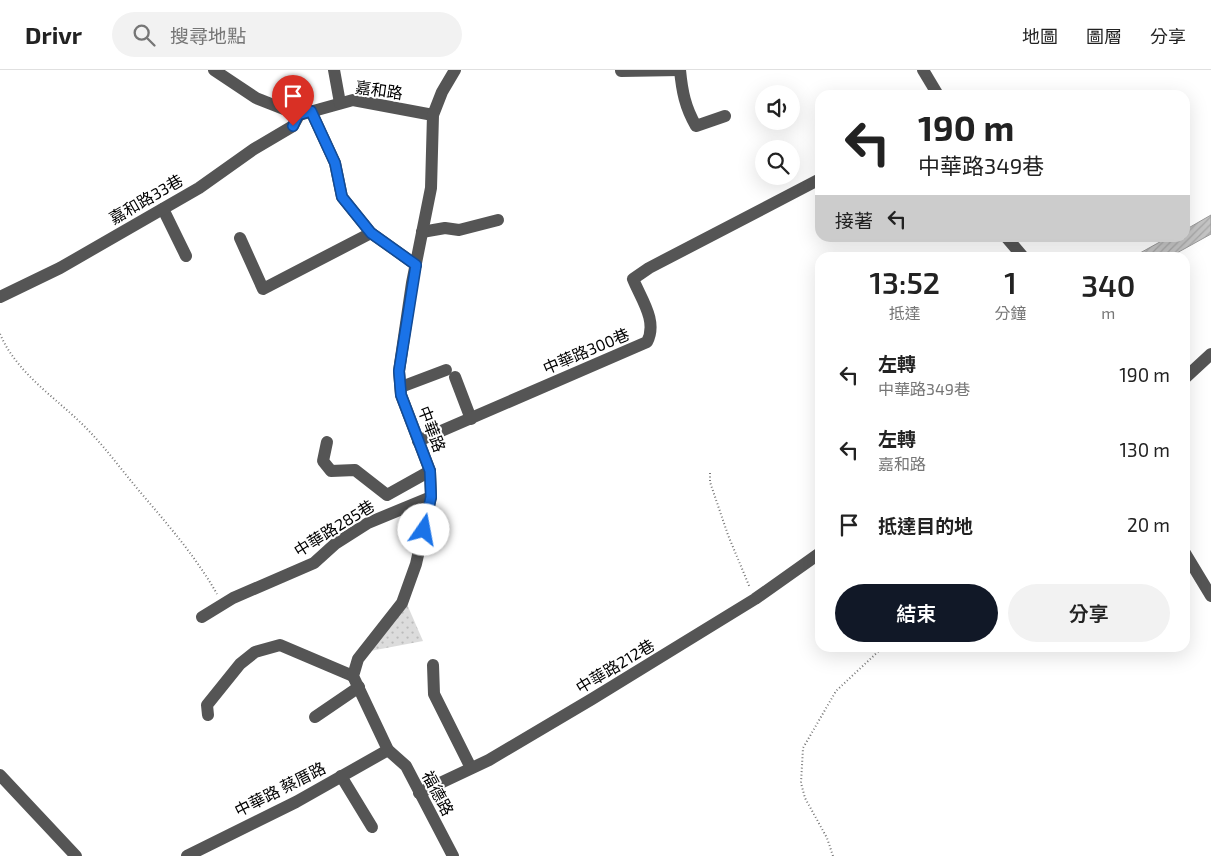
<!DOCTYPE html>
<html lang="zh-TW">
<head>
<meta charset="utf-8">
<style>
	body { margin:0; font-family:"Exo 2","Noto Sans TC",sans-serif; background:#f2f2f2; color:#222; height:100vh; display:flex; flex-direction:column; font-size:19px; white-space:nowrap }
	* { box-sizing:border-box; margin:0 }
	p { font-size:16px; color:#767676 }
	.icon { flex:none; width:28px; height:28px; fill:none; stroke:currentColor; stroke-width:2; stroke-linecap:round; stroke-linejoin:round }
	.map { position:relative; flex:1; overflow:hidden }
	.drawer { position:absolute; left:815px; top:182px; width:375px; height:400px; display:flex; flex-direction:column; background:#fff; border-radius:15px; box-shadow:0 5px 20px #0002 }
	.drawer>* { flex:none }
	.banner { position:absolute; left:815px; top:20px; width:375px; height:152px; border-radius:15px; box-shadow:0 5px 20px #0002; background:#fff; color:#222; overflow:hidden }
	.tools { position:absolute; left:755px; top:15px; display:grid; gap:10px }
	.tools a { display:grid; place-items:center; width:45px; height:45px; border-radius:50%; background:#fff; box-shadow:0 5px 20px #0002; font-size:25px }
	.pin { position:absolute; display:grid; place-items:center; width:42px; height:42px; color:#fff; margin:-51px -21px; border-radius:50% 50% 50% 0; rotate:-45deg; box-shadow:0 0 5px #0007 }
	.pin .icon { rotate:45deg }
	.me { position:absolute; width:55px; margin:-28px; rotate:12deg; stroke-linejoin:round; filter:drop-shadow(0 0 4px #0008) }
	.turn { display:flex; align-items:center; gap:18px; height:105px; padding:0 20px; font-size:22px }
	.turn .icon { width:65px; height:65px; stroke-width:2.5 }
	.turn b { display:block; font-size:35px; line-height:42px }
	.then { display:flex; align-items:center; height:48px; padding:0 20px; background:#0003; gap:10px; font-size:19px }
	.eta { display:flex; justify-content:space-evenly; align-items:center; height:85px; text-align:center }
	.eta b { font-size:30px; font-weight:600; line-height:35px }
	.cta { display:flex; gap:10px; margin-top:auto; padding:10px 20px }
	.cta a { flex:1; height:58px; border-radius:30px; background:#111827; color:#fff; font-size:20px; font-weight:600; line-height:58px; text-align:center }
	.cta a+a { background:#f2f2f2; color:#222 }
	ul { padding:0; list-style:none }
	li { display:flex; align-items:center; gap:15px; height:75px; padding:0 20px }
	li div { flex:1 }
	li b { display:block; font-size:19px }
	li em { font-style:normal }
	header { display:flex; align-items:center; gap:30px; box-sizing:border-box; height:70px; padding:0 25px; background:#fff; border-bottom:1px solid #e0e0e0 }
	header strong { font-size:24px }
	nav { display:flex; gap:28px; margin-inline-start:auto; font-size:18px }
	.search { width:350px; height:45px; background:#f2f2f2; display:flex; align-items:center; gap:12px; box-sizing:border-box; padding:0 18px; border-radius:28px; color:#767676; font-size:19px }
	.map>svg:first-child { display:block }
	.park { fill:url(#park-dots) }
	.building { fill:url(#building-hatch); stroke:#999 }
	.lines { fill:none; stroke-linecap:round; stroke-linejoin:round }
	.path { stroke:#777; stroke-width:2; stroke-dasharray:1 2.5; stroke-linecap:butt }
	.minor { stroke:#555; stroke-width:12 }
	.route-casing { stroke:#114b97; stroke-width:12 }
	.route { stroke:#1a73e8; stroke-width:9 }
	.labels { text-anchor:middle; stroke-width:4; stroke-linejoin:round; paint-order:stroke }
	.street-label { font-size:16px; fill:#000; stroke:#fff }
</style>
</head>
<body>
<header>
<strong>Drivr</strong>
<div class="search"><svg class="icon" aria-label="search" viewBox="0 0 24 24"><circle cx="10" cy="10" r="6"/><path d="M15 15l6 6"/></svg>搜尋地點</div>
<nav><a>地圖</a><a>圖層</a><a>分享</a></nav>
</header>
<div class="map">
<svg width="1211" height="786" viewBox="0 0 1211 786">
	<defs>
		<pattern id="park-dots" width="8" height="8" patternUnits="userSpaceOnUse" patternTransform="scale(1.25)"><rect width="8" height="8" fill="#dcdcdc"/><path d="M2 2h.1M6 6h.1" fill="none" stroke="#bbb" stroke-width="1.8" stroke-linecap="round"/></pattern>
		<pattern id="building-hatch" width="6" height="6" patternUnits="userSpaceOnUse" patternTransform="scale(1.25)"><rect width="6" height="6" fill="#c4c4c4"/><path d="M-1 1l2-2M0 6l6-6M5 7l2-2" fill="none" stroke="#a7a7a7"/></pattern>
	</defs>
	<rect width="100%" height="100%" fill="#fff"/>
	<path class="park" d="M406 532 423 571 365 582Z"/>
	<path class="building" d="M1211 145V164L1175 184 1177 188H1131L1167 168H1185V160Z"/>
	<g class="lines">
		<g class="path">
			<path d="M0 264C18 306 60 330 90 362 108 381 124 403 141 423 169 456 196 487 217 524"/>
			<path d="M710 403V412L728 465 750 518"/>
			<path d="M833 786 827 768 805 728 801 713 803 678 836 621 882 578"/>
		</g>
		<g class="minor">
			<path d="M214 0 256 28 299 45 353 30 433 45"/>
			<path d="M334 0 340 33"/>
			<path d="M680 0C682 21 685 37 696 56L725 46"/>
			<path d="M923 0 938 25"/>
			<path d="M621 1 680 0"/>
			<path d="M311 41 335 93 342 127 371 163 416 195"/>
			<path d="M163 139 186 186"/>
			<path d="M422 162 445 158 459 160 498 150"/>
			<path d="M240 168 263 219 371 163"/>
			<path d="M1007 168 1024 188"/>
			<path d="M0 227 60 198 199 118 254 79 293 56 299 45"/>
			<path d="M455 307 471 349"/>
			<path d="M1185 308 1211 284"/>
			<path d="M401 317 446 300"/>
			<path d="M418 371 647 272C658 251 641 229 633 209L649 198 820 109"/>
			<path d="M327 372 323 391 331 401 355 400 387 425 430 401"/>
			<path d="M1185 483 1211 526"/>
			<path d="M202 547 233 528 314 493 335 474 368 453 431 427"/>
			<path d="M433 595 434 624 471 698"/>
			<path d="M208 645 207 635 240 594 255 582 280 575 353 606"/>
			<path d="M315 647 359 617"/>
			<path d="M0 705 76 786"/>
			<path d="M341 706 372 757"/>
			<path d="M419 723 489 690 592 629 755 529 820 483"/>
			<path d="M187 786 296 732 388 680"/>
			<path d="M453 786 406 696 388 680 353 606 358 589 402 533 416 494 431 427 430 401 401 325 399 301 412 213 431 118 433 45 442 22 455 0"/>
		</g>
	</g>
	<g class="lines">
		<g class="route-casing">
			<path id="route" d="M293 56 298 45 311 41 335 93 342 127 371 163 416 195 399 301 401 325 430 401 431 427 424 460"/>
		</g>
		<use href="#route" class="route"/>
	</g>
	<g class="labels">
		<g class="street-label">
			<text transform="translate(379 20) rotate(8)" y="6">嘉和路</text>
			<text transform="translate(146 129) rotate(-30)" y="6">嘉和路33巷</text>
			<text transform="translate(586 281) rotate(-23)" y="6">中華路300巷</text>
			<text transform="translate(432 359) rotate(69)" y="6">中華路</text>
			<text transform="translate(334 458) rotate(-32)" y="6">中華路285巷</text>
			<text transform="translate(615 596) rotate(-31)" y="6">中華路212巷</text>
			<text transform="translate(280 719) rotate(-27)" y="6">中華路 蔡厝路</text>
			<text transform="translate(438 723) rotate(62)" y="6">福德路</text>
		</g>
	</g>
</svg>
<div class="tools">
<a><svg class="icon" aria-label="sound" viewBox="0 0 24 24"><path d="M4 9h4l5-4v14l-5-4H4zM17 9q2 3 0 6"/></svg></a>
<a><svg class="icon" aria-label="search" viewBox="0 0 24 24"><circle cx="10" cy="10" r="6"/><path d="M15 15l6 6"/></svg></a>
</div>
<div class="pin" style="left:293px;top:56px;background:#d93025"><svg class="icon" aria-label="arrive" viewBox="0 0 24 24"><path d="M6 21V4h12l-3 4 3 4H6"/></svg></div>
<svg class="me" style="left:424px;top:460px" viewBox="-20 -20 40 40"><circle r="19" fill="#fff"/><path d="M0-13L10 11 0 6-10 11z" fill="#1a73e8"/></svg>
<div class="banner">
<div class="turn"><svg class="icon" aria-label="left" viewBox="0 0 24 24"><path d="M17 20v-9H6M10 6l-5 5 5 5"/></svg><div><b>190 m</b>中華路349巷</div></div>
<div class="then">接著<svg class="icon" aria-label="left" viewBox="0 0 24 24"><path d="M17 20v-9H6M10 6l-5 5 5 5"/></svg></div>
</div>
<section class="drawer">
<div class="eta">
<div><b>13:52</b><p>抵達</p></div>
<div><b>1</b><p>分鐘</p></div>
<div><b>340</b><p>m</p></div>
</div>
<ul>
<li><svg class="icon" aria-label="left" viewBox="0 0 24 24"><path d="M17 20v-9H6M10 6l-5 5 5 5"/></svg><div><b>左轉</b><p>中華路349巷</p></div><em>190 m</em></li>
<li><svg class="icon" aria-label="left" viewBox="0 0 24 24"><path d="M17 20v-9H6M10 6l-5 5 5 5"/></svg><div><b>左轉</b><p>嘉和路</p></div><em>130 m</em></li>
<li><svg class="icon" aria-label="arrive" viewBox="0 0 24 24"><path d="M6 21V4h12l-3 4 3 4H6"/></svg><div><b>抵達目的地</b></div><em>20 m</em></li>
</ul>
<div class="cta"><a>結束</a><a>分享</a></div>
</section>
</div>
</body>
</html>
